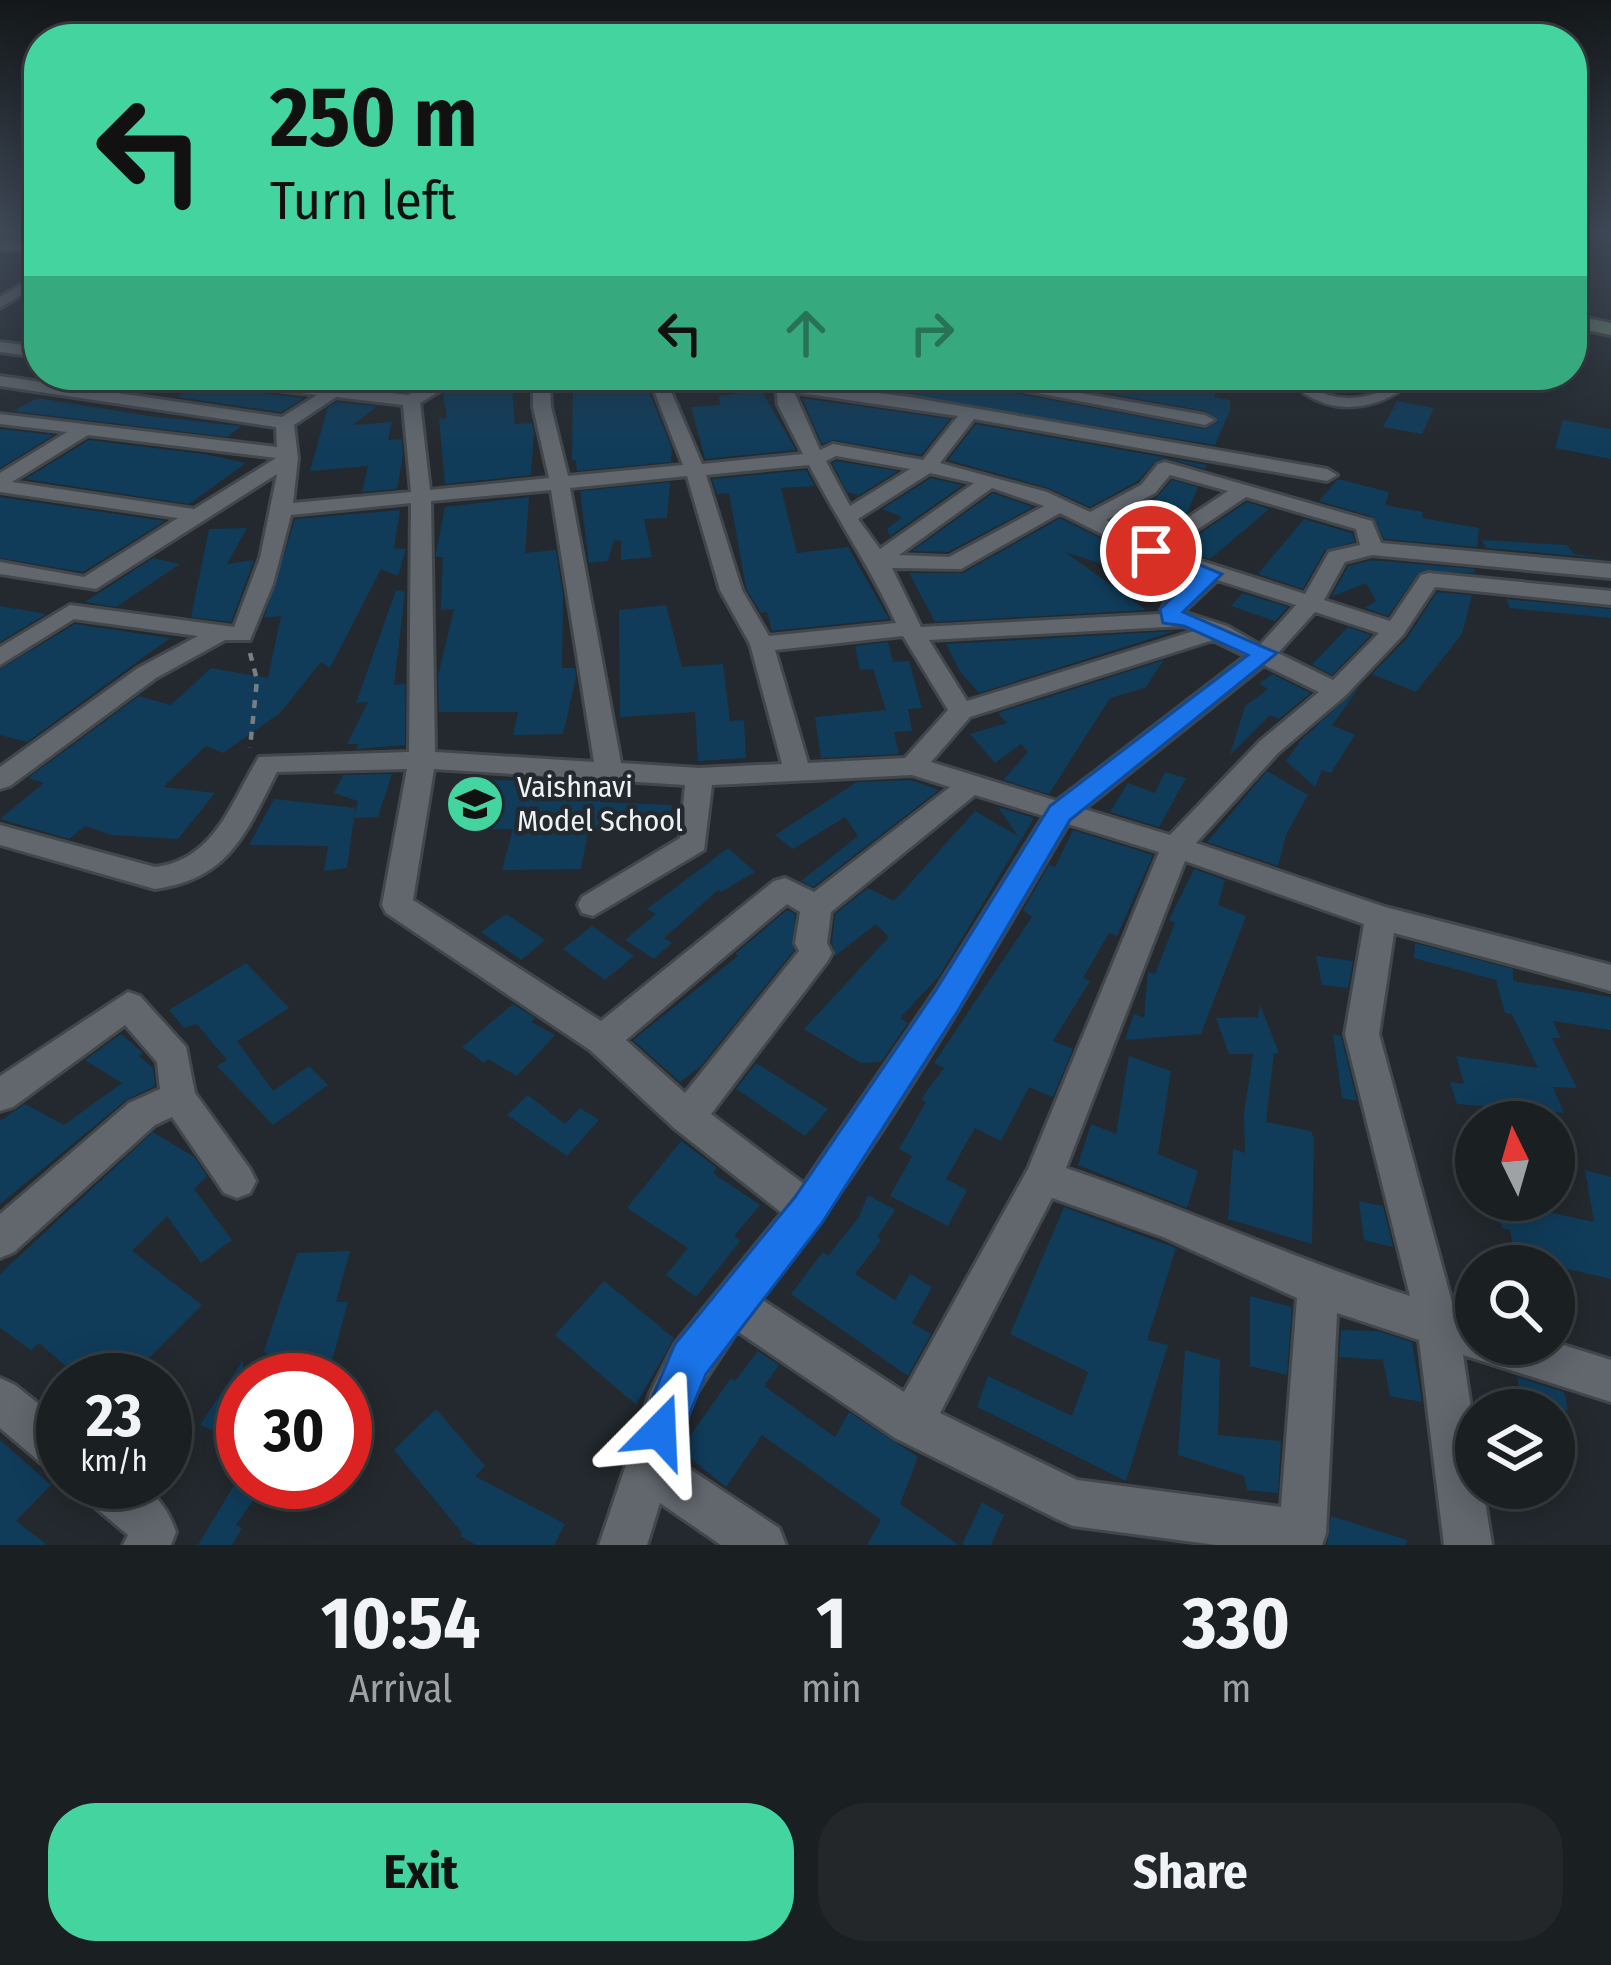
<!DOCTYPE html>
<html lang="en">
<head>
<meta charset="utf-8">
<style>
	body { margin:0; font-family:"Fira Sans Condensed",sans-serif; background:#23272a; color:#f1f3f6; height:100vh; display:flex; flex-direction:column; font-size:45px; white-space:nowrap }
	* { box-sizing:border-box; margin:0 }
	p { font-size:39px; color:#9fa2a5 }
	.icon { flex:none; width:66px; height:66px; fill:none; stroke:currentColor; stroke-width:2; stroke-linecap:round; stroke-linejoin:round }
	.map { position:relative; height:1545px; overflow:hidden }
	.side { display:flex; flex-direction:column; background:#1a1f22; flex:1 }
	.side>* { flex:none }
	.banner { position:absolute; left:24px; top:24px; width:1563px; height:366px; border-radius:48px; box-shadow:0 6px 30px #0003,0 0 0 3px #383d40; background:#44d49f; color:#111; overflow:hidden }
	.needle { width:78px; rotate:355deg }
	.fabs { position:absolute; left:1455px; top:1101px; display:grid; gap:24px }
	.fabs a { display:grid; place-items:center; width:120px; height:120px; border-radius:50%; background:#1a1f22; box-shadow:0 6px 30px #0003,0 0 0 3px #383d40; font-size:60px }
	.speed { position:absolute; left:36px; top:1353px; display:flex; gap:24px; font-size:60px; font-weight:700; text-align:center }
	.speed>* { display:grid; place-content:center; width:156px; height:156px; border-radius:50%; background:#1a1f22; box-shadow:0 6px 30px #0003,0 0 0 3px #383d40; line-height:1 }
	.speed small { font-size:30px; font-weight:400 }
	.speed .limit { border:18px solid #d22; background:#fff; color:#111 }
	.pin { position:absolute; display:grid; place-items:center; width:102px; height:102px; color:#fff; margin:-51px; border:6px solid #fff; border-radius:50%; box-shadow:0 3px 12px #0007 }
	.me { position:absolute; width:132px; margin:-66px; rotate:21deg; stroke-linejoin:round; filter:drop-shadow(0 0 9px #0008) }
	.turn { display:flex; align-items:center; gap:42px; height:252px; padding:0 48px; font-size:54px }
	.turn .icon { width:156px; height:156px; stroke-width:2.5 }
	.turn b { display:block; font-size:84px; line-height:102px }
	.lanes { display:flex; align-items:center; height:114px; padding:0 48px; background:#0003; justify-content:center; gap:60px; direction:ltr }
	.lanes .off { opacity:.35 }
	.eta { display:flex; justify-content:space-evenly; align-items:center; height:204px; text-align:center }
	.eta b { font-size:72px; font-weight:700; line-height:84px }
	.primary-button { display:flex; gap:24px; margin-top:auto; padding:24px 48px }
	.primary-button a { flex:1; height:138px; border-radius:48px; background:#44d49f; color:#111; font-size:48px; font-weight:700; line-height:138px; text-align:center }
	.primary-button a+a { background:#23272a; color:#f1f3f6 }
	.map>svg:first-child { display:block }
	.building { fill:#103c5a }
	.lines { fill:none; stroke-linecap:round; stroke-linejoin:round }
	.service-far1-casing { stroke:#42474c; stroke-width:10 }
	.service-casing { stroke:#42474c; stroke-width:14 }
	.minor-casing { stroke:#42474c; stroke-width:6 }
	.secondary-casing { stroke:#42474c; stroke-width:6 }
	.path { stroke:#797e82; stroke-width:4.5; stroke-dasharray:8 8; stroke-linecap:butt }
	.service-far1 { stroke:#61676d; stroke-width:8 }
	.service { stroke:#61676d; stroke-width:9 }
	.minor { fill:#61676d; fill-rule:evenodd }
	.secondary { fill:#68816e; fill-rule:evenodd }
	.route { fill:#1a73e8; stroke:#114b97; stroke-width:3 }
	.labels { text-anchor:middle; stroke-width:9; stroke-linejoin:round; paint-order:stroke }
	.poi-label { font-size:30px; fill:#eef2f5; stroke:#23292e; text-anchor:start }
</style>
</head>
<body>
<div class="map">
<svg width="1611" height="1545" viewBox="0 0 1611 1545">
	<rect width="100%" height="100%" fill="#23292e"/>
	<g class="building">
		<path d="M276 375H419L400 389Z"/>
		<path d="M470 375H511L515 424 532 423 534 432 531 475 445 484 439 419 447 418 443 394Z"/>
		<path d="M573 375H618L617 381 635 380 638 391 648 390 672 448 671 462 577 471 576 460 572 461Z"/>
		<path d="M822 375H938L941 379 1204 429 1218 422 1206 411 1004 375H1143L1217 390 1214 397 1230 400V410L1215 445 817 381Z"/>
		<path d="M196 385 304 398 281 412 177 397Z"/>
		<path d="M761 390 796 450 705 459 691 407 720 405 719 396Z"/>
		<path d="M38 398 149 416 241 426 227 437 13 411Z"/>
		<path d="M802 398 950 419 921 455 834 440 822 444Z"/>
		<path d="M1397 401 1434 408 1422 434 1383 427Z"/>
		<path d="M337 402 377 406 353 425 392 422 388 440 402 439 403 456 397 489 362 492 368 466 310 471 328 407Z"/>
		<path d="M1563 420 1611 429V459L1555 448Z"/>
		<path d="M976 424 1207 465 1205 469 1166 458 1157 460 1138 481 1090 507 1048 488 948 460Z"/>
		<path d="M0 429 54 435 0 468Z"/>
		<path d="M89 440 204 454 246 463 189 504 25 479Z"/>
		<path d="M837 461 898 471 859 495 847 492 832 463Z"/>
		<path d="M806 470 815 486 781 488 797 553 848 547 889 619 772 631 767 612 761 613 746 588 729 493 717 494 712 479Z"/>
		<path d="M931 478 963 485 890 536 887 529 902 517 882 509Z"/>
		<path d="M1338 479 1389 492 1385 505 1423 512 1422 518 1479 528 1477 547 1384 539 1373 517 1319 501Z"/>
		<path d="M1172 480 1198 487 1187 513 1151 537 1116 520 1157 497Z"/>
		<path d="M670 482 667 518 644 519 652 557 621 560V541L614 540 608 561 589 563 580 491Z"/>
		<path d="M993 493 1033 507 948 552 912 551Z"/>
		<path d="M0 497 165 521 83 572 0 558Z"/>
		<path d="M529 497 525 553 556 550 563 596 562 668H575L576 678 563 734 513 735 518 712H439L438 676 454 609 441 610 443 557H436V553L445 507Z"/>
		<path d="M1247 502 1269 509 1210 559 1177 549Z"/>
		<path d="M400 510 394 548 406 549 398 576 381 569 330 668 321 662 280 713 223 753 206 746 163 787 215 793 178 839 112 835 85 826 69 839 0 819 44 783 28 778 139 696 171 705 211 668 268 678 281 616 264 618 295 519Z"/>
		<path d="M1060 518 1142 559 1189 576 1175 588 1065 552 1146 610 935 622 909 573H963Z"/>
		<path d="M1304 519 1352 533 1355 542 1325 550 1303 589 1258 574Z"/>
		<path d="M247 528 227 564 254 560 231 622 191 617 209 529Z"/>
		<path d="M1482 540 1567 545 1574 554 1611 559 1486 548Z"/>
		<path d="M153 558 180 564 116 607 85 602Z"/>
		<path d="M1372 560 1475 569 1474 573 1420 571 1388 616 1365 608 1376 601 1366 583 1331 597 1348 566Z"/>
		<path d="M396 590 405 592 394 685 405 684V745L356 749 359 744H347L368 702 356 703Z"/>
		<path d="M1437 592 1472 595 1462 634 1416 692 1372 674 1407 638Z"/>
		<path d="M1242 593 1288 607 1275 621 1231 606Z"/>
		<path d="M1506 599 1611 609V618L1510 608Z"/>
		<path d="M666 605 682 667 723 664 730 721 744 720 746 758 698 761 695 712 620 717 619 610Z"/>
		<path d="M0 606 46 614 0 642Z"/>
		<path d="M75 624 170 638 27 742 0 735V669Z"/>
		<path d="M1348 627 1371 635 1332 675 1312 665Z"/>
		<path d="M1175 631 979 693 961 673 946 644Z"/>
		<path d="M888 642 893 662 909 661 922 708 908 709 912 731 894 732 899 754 821 758 815 717 886 710 873 669 860 670 855 646Z"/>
		<path d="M1164 660 1145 688 1110 698 1049 794 1003 780 1028 752 1021 744 995 763 970 734 1007 723 998 713Z"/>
		<path d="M1272 674 1311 693 1279 719 1270 715 1230 755 1245 706 1268 689 1259 684Z"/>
		<path d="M1361 685 1332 725 1355 735 1331 773 1322 770 1315 787 1286 761 1301 740Z"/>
		<path d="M1267 771 1308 795 1286 835 1278 866 1207 842Z"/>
		<path d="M1165 772 1186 778 1159 827 1110 812 1128 783 1155 793Z"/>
		<path d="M392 774 378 817 354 818 347 868 324 871 328 846 249 845 274 799 355 808 354 817 358 801 334 793 343 775Z"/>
		<path d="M469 779 603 784 600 802 672 805 667 833 588 831 581 869 502 870 513 829H469L471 822H455Z"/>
		<path d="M911 780 939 790 813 887 801 881 858 836 845 817 793 849 775 835 857 782Z"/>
		<path d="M998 807 1034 818 940 975 900 1018 908 1023 881 1062 861 1063 804 1029 889 937 876 924 835 956 832 942 835 914 868 888 894 901 975 811 1018 836Z"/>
		<path d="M1073 830 1153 855 1117 936 1109 933 1083 978 1090 981 1053 1041 1073 1049 1053 1097 1029 1087 1001 1141 975 1128 946 1179 967 1190 948 1226 890 1196 912 1156 899 1149 926 1102 921 1099 944 1068 934 1063 1032 917 1023 910 1049 865 1055 867Z"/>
		<path d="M728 848 755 872 721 892 718 890 664 938 672 943 654 959 625 940 656 914 647 909Z"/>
		<path d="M1194 869 1225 880 1218 905 1246 916 1201 1034 1125 1040 1134 1014 1144 1018 1148 972 1155 974 1175 923 1169 920Z"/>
		<path d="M787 910 795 914 794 950 701 1066 680 1082 633 1040 738 956 735 954Z"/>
		<path d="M506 914 545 940 521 960 481 932Z"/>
		<path d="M592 926 634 956 605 980 563 949Z"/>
		<path d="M1415 943 1513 969V981L1611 997V1030L1553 1021 1561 1038H1552L1577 1088 1553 1087 1564 1113 1541 1111 1545 1122H1497L1492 1107 1457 1104 1450 1082 1464 1084 1456 1056 1538 1068 1512 1014 1505 1013 1496 980 1414 958Z"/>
		<path d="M1316 956 1353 961 1348 988 1322 985Z"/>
		<path d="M246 963 289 1008 237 1041 273 1091 309 1066 328 1085 273 1125 217 1066 227 1060 197 1024 184 1028 169 1010Z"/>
		<path d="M513 1004 535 1018 531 1022 555 1035 517 1076 488 1059 484 1063 462 1047Z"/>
		<path d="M1260 1005 1279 1053H1274L1266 1122 1311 1131 1314 1138 1312 1244 1228 1219 1233 1149 1245 1153 1244 1114 1253 1054H1229L1216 1018 1258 1017Z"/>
		<path d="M121 1034 143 1053 139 1056 153 1068 155 1086 126 1100 0 1204V1121L25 1104 64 1125 122 1083 85 1060Z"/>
		<path d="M1333 1034 1341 1036 1357 1101 1342 1098Z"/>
		<path d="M1129 1056 1171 1071 1158 1154 1198 1171 1187 1208 1078 1165 1091 1124 1116 1134Z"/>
		<path d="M756 1063 828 1109 805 1136 736 1089Z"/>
		<path d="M528 1095 565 1124 580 1108 599 1120 567 1156 507 1115Z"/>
		<path d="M153 1132 194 1157 207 1176 194 1189 232 1240 201 1263 167 1216 132 1251 202 1305 127 1380H82L39 1343 31 1350 0 1328V1274Z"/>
		<path d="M681 1141 717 1168 713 1173 760 1205 734 1236 740 1241 696 1297 666 1275 688 1248 627 1208Z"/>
		<path d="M1585 1170 1611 1177V1279L1554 1266H1517L1510 1230 1502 1228 1495 1200H1543L1547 1212 1594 1222Z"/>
		<path d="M868 1195 895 1210 877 1237 881 1240 855 1274 895 1300 910 1274 932 1287 912 1323 931 1334 908 1376 791 1294 823 1252 828 1256 859 1217Z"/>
		<path d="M1359 1201 1383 1206 1393 1247 1364 1240Z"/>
		<path d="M1064 1207 1176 1248 1147 1340 1168 1345 1126 1481 977 1407 988 1376 1072 1416 1088 1372 1010 1334Z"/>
		<path d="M350 1251 336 1302H348L332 1361 273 1363 264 1351 297 1253Z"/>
		<path d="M604 1281 674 1338 636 1405 555 1335Z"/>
		<path d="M1250 1296 1292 1307 1287 1375 1250 1366Z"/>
		<path d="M1341 1330 1378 1331 1412 1342 1422 1402 1390 1396 1383 1360 1339 1357Z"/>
		<path d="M1185 1350 1220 1360 1218 1435 1281 1441 1278 1493 1247 1490 1244 1476 1178 1455Z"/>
		<path d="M758 1351 779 1365 764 1386 835 1437 849 1412 918 1457 900 1504 959 1545H867L881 1520 762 1435 726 1487 680 1450 731 1378 735 1381Z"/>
		<path d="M243 1360V1442L200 1425Z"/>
		<path d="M1517 1377 1564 1392 1568 1410H1524Z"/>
		<path d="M436 1409 485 1466 475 1476 565 1524 554 1545H476L460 1536 462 1533 394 1450Z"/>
		<path d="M0 1440 51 1485 16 1521 47 1545H0Z"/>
		<path d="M236 1482H266L236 1525 242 1528 232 1545H198Z"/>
		<path d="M982 1502 1004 1515 991 1545H962Z"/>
		<path d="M1331 1516 1407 1540 1406 1545H1327Z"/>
	</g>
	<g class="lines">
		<g class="service-far1-casing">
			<g id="service-far1">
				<path d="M1319 379 1323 375"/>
				<path d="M1409 379 1413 375"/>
			</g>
		</g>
		<g class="service-casing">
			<path id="service" d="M1322 376 1307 390C1341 412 1383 403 1412 376"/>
		</g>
		<g class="minor-casing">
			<g id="minor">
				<rect x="1" y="242" width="38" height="8"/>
				<path d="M39 274V284L0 308V297Z"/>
				<path d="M0 342 39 347V357L0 352Z"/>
				<path d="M187 375H237L408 395 446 375H466L420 403 430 490 549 478 533 407V375H549L551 407 568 476 683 465 648 375H664L702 464 803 454 778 405 776 386 784 381 909 397 1327 469 1337 475 1327 481 974 419 940 463 1047 492 1090 512 1141 485 1158 464 1165 462 1372 521 1381 543 1611 564V578L1372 555 1345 562 1324 600 1390 621 1421 575 1429 573 1611 591V605L1435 587 1403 635 1345 696 1278 753 1196 843 1385 907 1611 965V991L1394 933 1379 1034 1454 1310 1476 1317V1344L1554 1342 1611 1360V1402L1463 1355 1476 1441V1488H1483L1492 1545H1444L1419 1340 1337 1313 1326 1533 1322 1545H1216L1073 1526 1057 1519 895 1438 737 1331 691 1401 673 1458 779 1528 786 1545H721L660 1503 647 1545H599L650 1393 675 1344 782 1213 674 1128 590 1050 386 913 382 905 407 769 277 772C246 832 230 879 155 889L0 845V825L155 867C215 860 231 802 259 757L409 752 411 503 291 515 273 584 250 640H225L156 678 10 786 0 789V767L138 668 198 636 74 619 0 665V647L70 605 234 627 260 558 277 474 96 589 0 574V562L84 577 178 518 0 492V473L67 432 0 424V414L277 447 276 427 0 386V376L282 417 317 395 195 380ZM794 392 958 416 923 460 833 444 820 450ZM336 397 403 405 411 492 293 503 298 458 294 425ZM88 435 276 458 194 509 12 482ZM836 456 910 469 850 506 826 461ZM809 465C837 519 870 567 896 623L769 636 742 590 706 475ZM930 473 974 483 880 549 858 519ZM1170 475 1228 491 1151 542 1106 520 1155 493ZM687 476 720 590 750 644 782 764 699 768 621 763 570 488ZM992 488 1044 506 949 557 899 555ZM551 490 594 762 435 752 431 501ZM1246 497 1356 529 1360 545 1329 552 1305 594 1167 550ZM1060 513 1144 555 1198 574 1164 604 1160 614 921 627 892 568 961 569ZM1217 580 1296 605 1260 645 1227 626 1183 612ZM1315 612 1379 633 1333 680 1278 653ZM1184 626 1194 631 967 701 929 640ZM903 636 948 710 905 758 808 763 775 650ZM1213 640 1246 656 1057 801 931 762 970 717ZM1264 665 1319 692 1260 741 1170 835 1084 809ZM434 769 685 785 680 838 582 897 578 905 582 913 593 916 704 850 712 785 912 775 950 787 814 892 785 878 774 881 601 1021 413 900ZM975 795 1044 816 936 990 804 1184 711 1114 827 962 832 953 827 943 831 912ZM1068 824 1159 852 1028 1169 904 1392 761 1299C878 1151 973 986 1068 824ZM1185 861 1364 924 1345 1034 1410 1296C1293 1259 1182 1207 1066 1168ZM787 904 800 912 795 943 799 951 685 1093 626 1040ZM1052 1198 1163 1237 1297 1298 1281 1507 1077 1480 940 1413Z"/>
				<path d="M942 375H978L1205 415 1214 420 1205 425Z"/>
				<path d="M128 992 140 996 186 1047 195 1093 250 1169 256 1181 250 1193 237 1198 224 1193 172 1117 155 1125 14 1252 0 1258V1214L129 1103 160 1089 157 1062 125 1025 13 1107 0 1111V1076Z"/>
				<path d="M0 1378 15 1385 63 1423V1474L47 1468 0 1428Z"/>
				<path d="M77 1482C127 1482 157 1478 176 1532L171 1545H123L128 1535 84 1498Z"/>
			</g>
		</g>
		<g class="secondary-casing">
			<path id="secondary" d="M1572 315 1611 323V335L1572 327Z"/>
		</g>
		<path class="path" d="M250 653 257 680 250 748"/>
		<use href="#service-far1" class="service-far1"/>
		<use href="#service" class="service"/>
		<use href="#minor" class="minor"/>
		<use href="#secondary" class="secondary"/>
	</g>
	<linearGradient id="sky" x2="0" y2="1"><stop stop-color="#131719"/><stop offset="0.52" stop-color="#3f4957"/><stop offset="1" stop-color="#3f4957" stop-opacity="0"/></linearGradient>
	<rect width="1611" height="448" fill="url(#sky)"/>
	<path class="route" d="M1151 545 1222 574 1183 612 1277 653 1070 820 959 1009 822 1223 706 1374 676 1447 660 1453 644 1447 638 1431 675 1344 795 1197 936 990 1050 806 1248 655 1184 626 1163 623 1160 609 1195 576 1144 556V547Z"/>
	<defs>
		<g id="school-disc" transform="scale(3)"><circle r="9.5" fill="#44d49f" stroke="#23292e"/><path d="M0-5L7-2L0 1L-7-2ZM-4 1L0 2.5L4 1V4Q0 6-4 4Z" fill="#111"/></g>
	</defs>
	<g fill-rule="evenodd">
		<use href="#school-disc" x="475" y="804"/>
	</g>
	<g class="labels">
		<g class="poi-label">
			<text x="517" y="797">Vaishnavi<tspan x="517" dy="34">Model School</tspan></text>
		</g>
	</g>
</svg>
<div class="fabs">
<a><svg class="needle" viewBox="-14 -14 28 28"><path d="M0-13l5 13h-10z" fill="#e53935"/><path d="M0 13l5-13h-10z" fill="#9fa2a5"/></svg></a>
<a><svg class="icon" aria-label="search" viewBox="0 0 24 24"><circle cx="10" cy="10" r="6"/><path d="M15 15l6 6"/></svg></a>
<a><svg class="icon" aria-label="layers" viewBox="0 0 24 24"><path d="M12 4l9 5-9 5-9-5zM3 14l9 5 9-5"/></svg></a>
</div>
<div class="speed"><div>23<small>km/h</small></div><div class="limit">30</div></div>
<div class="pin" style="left:1151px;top:551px;background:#d93025"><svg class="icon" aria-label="arrive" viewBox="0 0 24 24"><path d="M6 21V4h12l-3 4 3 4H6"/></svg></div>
<svg class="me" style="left:660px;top:1431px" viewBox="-20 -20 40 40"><path d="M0-17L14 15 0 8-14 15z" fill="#1a73e8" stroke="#fff" stroke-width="4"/></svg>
<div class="banner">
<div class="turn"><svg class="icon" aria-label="left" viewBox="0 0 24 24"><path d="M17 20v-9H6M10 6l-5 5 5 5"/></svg><div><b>250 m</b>Turn left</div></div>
<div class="lanes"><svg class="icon" aria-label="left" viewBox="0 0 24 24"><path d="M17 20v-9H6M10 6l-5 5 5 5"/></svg><svg class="icon off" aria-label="ahead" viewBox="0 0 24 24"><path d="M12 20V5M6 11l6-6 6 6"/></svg><svg class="icon off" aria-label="right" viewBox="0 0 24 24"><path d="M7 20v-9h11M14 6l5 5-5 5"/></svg></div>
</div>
</div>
<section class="side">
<div class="eta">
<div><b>10:54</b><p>Arrival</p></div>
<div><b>1</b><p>min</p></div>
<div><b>330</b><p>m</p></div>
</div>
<div class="primary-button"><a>Exit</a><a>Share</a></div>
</section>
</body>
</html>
